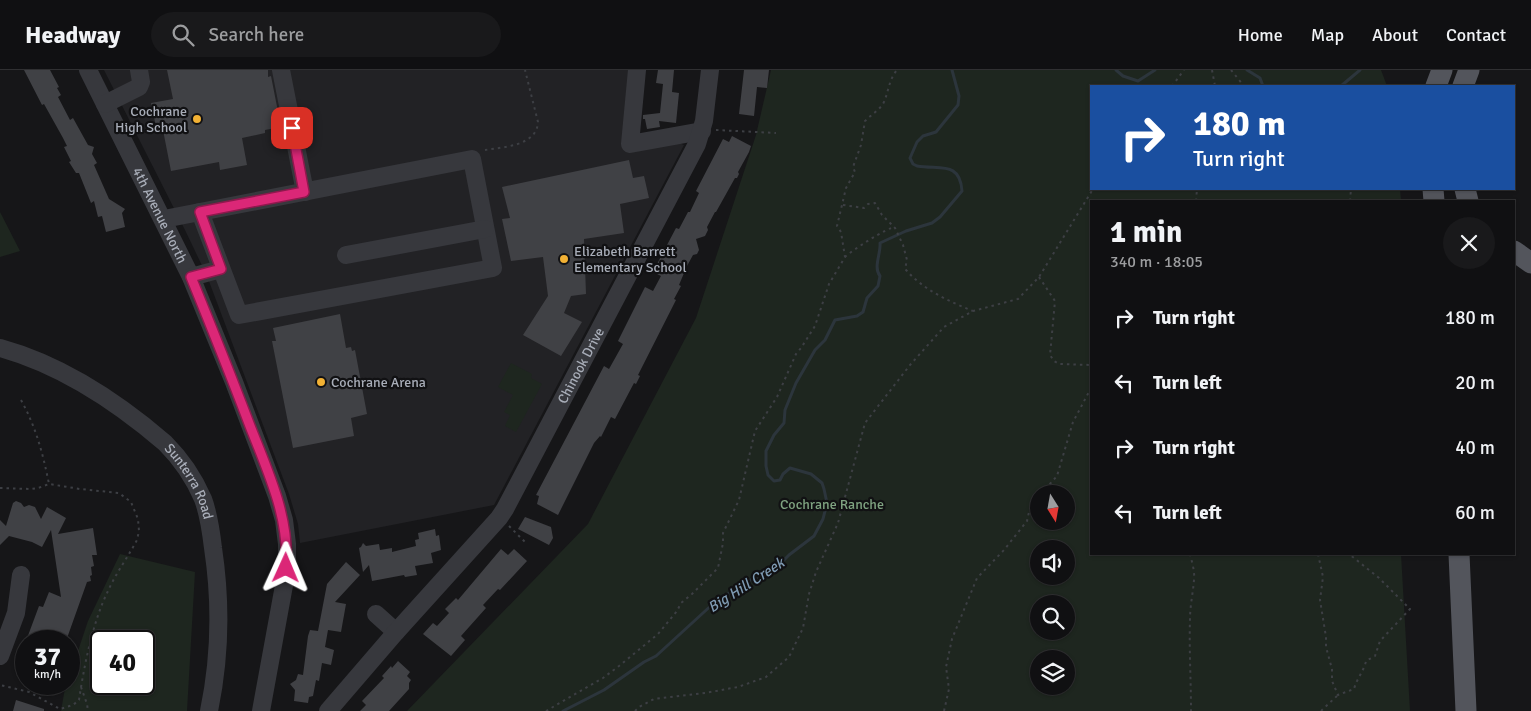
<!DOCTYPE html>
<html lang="en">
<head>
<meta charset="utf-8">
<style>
	body { margin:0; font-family:Signika,sans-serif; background:#19191b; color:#f1f3f6; height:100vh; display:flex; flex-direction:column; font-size:19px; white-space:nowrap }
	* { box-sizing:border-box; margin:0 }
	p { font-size:16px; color:#9c9d9f }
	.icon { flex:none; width:28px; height:28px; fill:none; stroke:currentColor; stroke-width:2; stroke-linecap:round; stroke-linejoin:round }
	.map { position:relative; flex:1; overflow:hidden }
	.side { position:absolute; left:1090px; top:130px; width:425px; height:355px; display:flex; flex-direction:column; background:#101012; border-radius:0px; box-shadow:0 1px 4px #0004,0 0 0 1px #303032 }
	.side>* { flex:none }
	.hud { position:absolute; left:1090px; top:15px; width:425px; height:105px; border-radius:0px; box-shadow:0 1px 4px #0004,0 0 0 1px #303032; background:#1a4fa0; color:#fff; overflow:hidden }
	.needle { width:32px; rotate:169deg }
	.buttons { position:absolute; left:1030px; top:415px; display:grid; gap:10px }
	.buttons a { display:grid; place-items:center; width:45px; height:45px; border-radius:50%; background:#101012; box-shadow:0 1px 4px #0004,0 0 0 1px #303032; font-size:25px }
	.speed { position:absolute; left:15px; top:560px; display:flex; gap:10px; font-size:25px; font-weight:700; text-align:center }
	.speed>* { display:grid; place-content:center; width:65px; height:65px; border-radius:50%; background:#101012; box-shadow:0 1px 4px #0004,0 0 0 1px #303032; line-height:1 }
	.speed small { font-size:12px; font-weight:400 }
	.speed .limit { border:2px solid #111; border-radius:8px; background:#fff; color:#111 }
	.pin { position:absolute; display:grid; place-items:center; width:42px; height:42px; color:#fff; margin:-21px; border-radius:10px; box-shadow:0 2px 8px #0006 }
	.me { position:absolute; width:55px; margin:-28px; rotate:1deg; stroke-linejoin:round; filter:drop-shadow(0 0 4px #0008) }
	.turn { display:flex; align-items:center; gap:18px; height:105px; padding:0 20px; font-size:22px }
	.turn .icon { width:65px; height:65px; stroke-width:2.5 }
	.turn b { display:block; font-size:35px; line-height:42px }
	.round { display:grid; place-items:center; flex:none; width:52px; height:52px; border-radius:26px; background:#19191b }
	.headline { display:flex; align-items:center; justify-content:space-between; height:85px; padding:0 20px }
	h1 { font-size:30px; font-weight:700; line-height:38px }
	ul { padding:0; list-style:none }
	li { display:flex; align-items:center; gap:15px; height:65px; padding:0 20px }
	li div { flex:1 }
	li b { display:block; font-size:19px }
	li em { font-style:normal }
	header { display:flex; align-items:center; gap:30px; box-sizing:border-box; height:70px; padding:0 25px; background:#101012; border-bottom:1px solid #303032 }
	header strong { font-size:24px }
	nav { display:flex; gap:28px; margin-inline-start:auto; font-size:18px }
	.search { width:350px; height:45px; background:#19191b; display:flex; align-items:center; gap:12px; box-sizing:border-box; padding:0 18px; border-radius:28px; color:#9c9d9f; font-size:19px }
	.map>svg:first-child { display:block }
	.built { fill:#222225 }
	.green { fill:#1e261f; fill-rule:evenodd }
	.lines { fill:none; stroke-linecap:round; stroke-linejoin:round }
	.stream { stroke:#2c353c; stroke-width:3 }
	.building { fill:#404145 }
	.path { stroke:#3d3f44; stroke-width:2; stroke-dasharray:2.5 4; stroke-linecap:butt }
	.minor { stroke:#37383d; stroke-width:18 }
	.major { stroke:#53555c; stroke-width:21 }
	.route-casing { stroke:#8e194d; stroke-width:12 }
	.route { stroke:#db2777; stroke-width:9 }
	.poi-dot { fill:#f2b134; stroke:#111113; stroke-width:2 }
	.labels { text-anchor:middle; stroke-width:4.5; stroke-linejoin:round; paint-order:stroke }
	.poi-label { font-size:14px; fill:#a8adb8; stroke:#111113; text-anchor:start }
	.street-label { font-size:14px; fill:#a8adb8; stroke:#111113 }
	.park-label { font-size:14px; fill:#7fa381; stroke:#111113 }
	.water-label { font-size:15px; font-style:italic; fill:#7f9bb3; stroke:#111113 }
</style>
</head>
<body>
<header>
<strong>Headway</strong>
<div class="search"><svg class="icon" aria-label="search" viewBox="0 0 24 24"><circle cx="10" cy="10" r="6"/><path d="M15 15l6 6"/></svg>Search here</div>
<nav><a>Home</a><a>Map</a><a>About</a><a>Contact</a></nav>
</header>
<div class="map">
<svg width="1531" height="641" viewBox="0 0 1531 641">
	<rect width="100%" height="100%" fill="#161618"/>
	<path class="built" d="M104 0H631L624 68 677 72 684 75 494 435 300 473 298 454 289 424 207 206 185 160Z"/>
	<g class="green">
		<path d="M771 0H1381L1387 16H1091V119H1400L1401 131H1091V484H1401L1410 641H407L588 454 696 248 756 65ZM1039 424H1066V451H1039ZM1039 479H1066V506H1039ZM1039 534H1066V561H1039ZM1039 589H1066V616H1039Z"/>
		<path d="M0 142 20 181 0 187Z"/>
		<path d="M511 293 532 304 531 308 542 314 516 362 505 356 510 345 504 342 513 325 498 317Z"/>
		<path d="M120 484 195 502 187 641H61L65 618 67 614H69V608L88 551ZM101 571H144V614H101Z"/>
	</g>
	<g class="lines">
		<g class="stream">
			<path d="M1116 0 1123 6 1138 11 1155 0"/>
			<path d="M1247 0 1260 8 1263 16"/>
			<path d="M1341 16 1360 0"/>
			<path d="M563 641 604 620 644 592 656 586 715 532 752 509 774 500 789 485 814 466 823 449 827 433 824 419 822 413 811 404 790 398 783 404 780 410 774 411 768 405 766 396V381L774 365 784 353 785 340 796 313 815 280 825 270 835 250 857 246 863 242 867 228 878 216 880 206C873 197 881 184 880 173L906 161 932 153 940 147 962 121C960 91 940 100 917 96L913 94 910 88 917 72 923 66 936 62 958 35 959 26 952 0"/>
		</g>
	</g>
	<g class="building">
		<path d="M24 0H50L59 17 57 18 61 25 58 27 70 50 73 48 88 75 94 77 92 84 97 93 94 95 109 129 125 139 122 143 125 157 106 162 102 146 98 147 94 131 91 133 79 103H76L69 92 71 91 64 77 67 76 63 68 44 34 42 35Z"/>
		<path d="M167 0H268V7L271 6 281 57 265 60V63L242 68 247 95 220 100 219 92 171 101 163 60 157 61 151 33 173 29Z"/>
		<path d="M658 0H674L672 22 679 23 676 53 659 51 660 57 647 59 645 49H643V45L660 43 663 14 656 13Z"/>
		<path d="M744 0H769L767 18 757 17 754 46 739 44Z"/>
		<path d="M732 66 751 76 749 82 738 102 739 104 737 108H735L716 142H715L707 157 708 160 705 166 696 169 699 180 697 184 693 185 687 196 679 215 681 216 674 229 676 230 638 305 640 306 636 314 634 313 615 349 611 347 601 367 600 366 594 373 558 445 537 434 539 426 536 425 604 296 609 299 623 274 618 271 645 217 653 221 661 206 657 204 661 197 657 194 676 158 679 159 688 142H690L699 123 696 121 723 69 729 72Z"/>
		<path d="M629 90 633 108 644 106 649 128 620 134 624 163 584 169 586 224 571 226 564 243 582 252 561 286 523 265 548 226 543 187 511 191 502 149 510 148 502 117Z"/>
		<path d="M340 244 346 278 351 277 352 281 355 280 367 344 351 348 354 366 293 378 272 271H276L273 258Z"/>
		<path d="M16 431 21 433 24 437 29 435 35 437 41 449 47 437 66 448 58 464 93 458 97 485H92L94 496 91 497 92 505 90 506 91 511 87 512 66 571H26L39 536 43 537 49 522 61 527 51 460 42 477 32 472 9 466 0 475V450L6 456 13 433Z"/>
		<path d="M525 447 551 457 553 468 549 475 518 459Z"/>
		<path d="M435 459 436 466 439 465 441 480 431 483 433 493 415 496 417 505 405 507 404 505 372 511 369 495 363 502 359 478 361 477 363 473 366 476 379 474 380 480 392 478V482L416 476 415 470 419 469 418 463Z"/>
		<path d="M501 479 508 485 514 479 527 491 500 520 498 519 483 535 486 538 461 566 465 570 451 586 423 564 433 553 437 556 449 543 445 539 456 528 458 530Z"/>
		<path d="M346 492 360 505 335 532 346 534 341 562 328 560 325 577 334 580 331 595 322 593 319 611 316 610 313 626 309 627 308 633 294 631 295 620 290 614 296 610 298 604 303 605 308 566 310 560 318 561 327 514Z"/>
		<path d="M398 591 410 602 407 606 411 610 409 613V619L389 641H360L366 635 362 631 384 608 382 606 391 596 392 598Z"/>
		<path d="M16 630 44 639V641H13Z"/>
	</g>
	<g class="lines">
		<g class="path">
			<path d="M1212 0 1215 16"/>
			<path d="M1231 0 1244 16"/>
			<path d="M1172 16 1184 0"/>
			<path d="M716 60 776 63"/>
			<path d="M485 80C503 77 537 76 538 52L525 0"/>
			<path d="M1196 131 1197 119"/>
			<path d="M1350 131 1351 119"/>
			<path d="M843 135 864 138 868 134 875 133 882 145 895 158 903 175 907 190 905 199 907 201C924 220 950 232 973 241"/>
			<path d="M845 187C851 181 888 157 895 157"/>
			<path d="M1039 207 1055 231 1050 285 1054 291 1059 294 1091 295"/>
			<path d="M21 330C36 357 43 384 49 414"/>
			<path d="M0 418 31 419 38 418 49 414 80 419 119 423 131 432 138 449 139 461 137 470C128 487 116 503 108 521 93 551 84 596 79 630L73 635 60 639 29 622 0 615"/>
			<path d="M1041 424 1057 406 1073 352 1091 318"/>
			<path d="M509 456 525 472"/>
			<path d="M1190 484C1192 492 1195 502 1194 510 1193 523 1190 536 1190 549 1189 579 1191 610 1191 641"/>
			<path d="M1318 484 1323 507 1320 530 1326 567V577L1332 599V611L1338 625 1354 619C1357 608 1364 601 1366 591L1375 586 1380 571 1410 539 1379 508 1349 484"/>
			<path d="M81 617 87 634 88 641"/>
			<path d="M546 641 603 608 619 596 658 564 677 541 681 533 692 524 718 498 723 473V463L739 430 755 361 777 327 796 284 801 278 815 256 829 214 845 187 841 162 837 156 846 118 855 102 853 97 861 75 865 51C871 45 878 41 883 34 889 22 888 11 897 0"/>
			<path d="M635 641 639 637 654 629 705 623 738 617 766 607 789 587 803 558 809 524 816 502 838 453 865 353 910 295 944 257 973 241 1018 229 1039 207 1093 119"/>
			<path d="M944 641 949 619 946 597 952 569 977 508 1004 480 1027 451 1029 442 1039 426"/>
			<path d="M1321 641 1338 625"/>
		</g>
		<g class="minor">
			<path id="s1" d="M88 0 191 207 234 312 277 426 284 450 287 474V499L261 641"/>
			<path d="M281 0 305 122"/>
			<path d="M637 0 630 74 702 61"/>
			<path d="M105 34 139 17 141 12 139 0"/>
			<path d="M472 89 493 198 239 245 200 142Z"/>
			<path d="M164 149 200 142"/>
			<path d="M346 185 485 159"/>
			<path d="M191 207 221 199"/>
			<path id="s2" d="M0 278C62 295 116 331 165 373 181 389 194 408 203 429 209 445 211 461 213 478 221 531 220 588 209 641"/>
			<path d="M376 544 396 562"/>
			<path d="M0 586 16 543 21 505"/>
			<path id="s3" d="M328 641 396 562 499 448 505 439 697 74 704 51 710 0"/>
		</g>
		<g class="major">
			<path d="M1436 16 1442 0"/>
			<path d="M1463 16 1469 0"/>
			<path d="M1433 119 1434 131"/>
			<path d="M1465 119 1468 131"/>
			<path d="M1514 181 1531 193"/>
			<path d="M1459 484 1466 641"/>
		</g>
	</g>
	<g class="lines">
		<g class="route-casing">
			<path id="route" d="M286 498C290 448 268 402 250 356 231 306 211 256 191 207L221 199 200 142 304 122 292 58"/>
		</g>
		<use href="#route" class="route"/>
	</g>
	<g class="poi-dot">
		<circle cx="197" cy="49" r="5"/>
		<circle cx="564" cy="189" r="5"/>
		<circle cx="321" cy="312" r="5"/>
	</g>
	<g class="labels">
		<g class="poi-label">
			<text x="187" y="46" text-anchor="end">Cochrane<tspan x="187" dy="16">High School</tspan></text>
			<text x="574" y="186">Elizabeth Barrett<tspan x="574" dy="16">Elementary School</tspan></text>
			<text x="331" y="317">Cochrane Arena</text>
		</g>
		<g class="street-label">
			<text dy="5" stroke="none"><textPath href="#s1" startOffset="162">4th Avenue North</textPath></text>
			<text dy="5" stroke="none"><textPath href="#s3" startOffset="431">Chinook Drive</textPath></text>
			<text dy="5" stroke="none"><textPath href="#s2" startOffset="238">Sunterra Road</textPath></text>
		</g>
		<g class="park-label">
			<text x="832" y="439">Cochrane Ranche</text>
		</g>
		<g class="water-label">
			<text transform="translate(746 515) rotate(-33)" y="5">Big Hill Creek</text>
		</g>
	</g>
</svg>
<div class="buttons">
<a><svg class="needle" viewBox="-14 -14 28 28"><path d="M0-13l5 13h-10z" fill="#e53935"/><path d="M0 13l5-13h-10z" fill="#9c9d9f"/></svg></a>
<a><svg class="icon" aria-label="sound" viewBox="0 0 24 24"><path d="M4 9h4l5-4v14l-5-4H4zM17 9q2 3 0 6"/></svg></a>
<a><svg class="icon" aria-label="search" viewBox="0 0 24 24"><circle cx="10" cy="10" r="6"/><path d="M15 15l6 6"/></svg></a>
<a><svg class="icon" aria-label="layers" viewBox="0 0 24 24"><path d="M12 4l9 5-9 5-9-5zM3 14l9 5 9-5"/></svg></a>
</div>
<div class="speed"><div>37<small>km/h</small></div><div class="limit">40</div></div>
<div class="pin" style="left:292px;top:58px;background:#d93025"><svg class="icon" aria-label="arrive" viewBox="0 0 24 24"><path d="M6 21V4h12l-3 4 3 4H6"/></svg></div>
<svg class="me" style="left:286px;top:498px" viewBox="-20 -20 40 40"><path d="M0-17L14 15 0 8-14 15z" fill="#db2777" stroke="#fff" stroke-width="4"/></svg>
<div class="hud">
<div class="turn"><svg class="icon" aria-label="right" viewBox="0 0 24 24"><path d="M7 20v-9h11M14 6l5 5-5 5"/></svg><div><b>180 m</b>Turn right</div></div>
</div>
<section class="side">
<div class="headline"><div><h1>1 min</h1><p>340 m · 18:05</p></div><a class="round"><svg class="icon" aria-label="close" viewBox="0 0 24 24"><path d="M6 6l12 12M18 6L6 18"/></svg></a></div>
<ul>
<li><svg class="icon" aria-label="right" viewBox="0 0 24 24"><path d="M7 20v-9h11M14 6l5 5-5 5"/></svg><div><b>Turn right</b></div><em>180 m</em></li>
<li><svg class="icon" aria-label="left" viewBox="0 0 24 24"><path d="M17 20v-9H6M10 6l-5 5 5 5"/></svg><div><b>Turn left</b></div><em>20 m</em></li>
<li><svg class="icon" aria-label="right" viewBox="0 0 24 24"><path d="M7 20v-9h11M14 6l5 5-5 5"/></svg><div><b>Turn right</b></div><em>40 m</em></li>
<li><svg class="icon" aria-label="left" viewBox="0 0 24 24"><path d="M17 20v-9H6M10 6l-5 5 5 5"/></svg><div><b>Turn left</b></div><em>60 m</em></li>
</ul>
</section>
</div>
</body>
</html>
